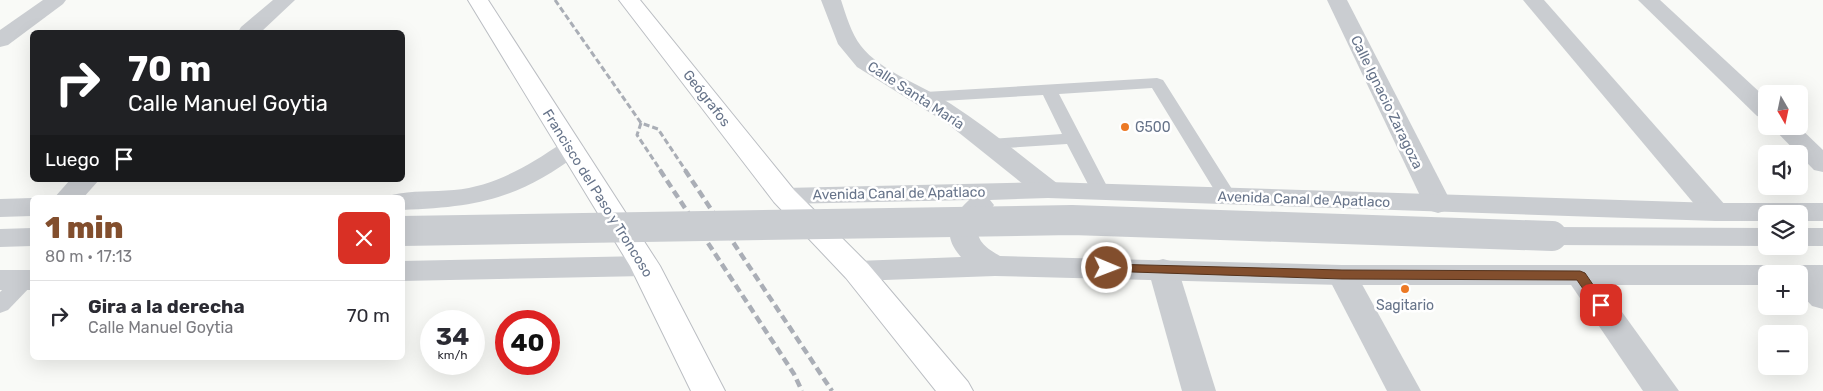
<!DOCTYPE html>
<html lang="es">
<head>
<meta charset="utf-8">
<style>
	body { margin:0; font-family:Rubik,sans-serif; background:#f7f7f7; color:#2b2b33; height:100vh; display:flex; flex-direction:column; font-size:19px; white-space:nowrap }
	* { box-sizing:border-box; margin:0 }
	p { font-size:16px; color:#7c7c81 }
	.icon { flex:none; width:28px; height:28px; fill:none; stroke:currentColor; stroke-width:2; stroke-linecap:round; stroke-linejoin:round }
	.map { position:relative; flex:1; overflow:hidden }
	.panel { position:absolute; left:30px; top:195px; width:375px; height:165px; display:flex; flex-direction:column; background:#fff; border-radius:8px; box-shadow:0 5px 20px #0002 }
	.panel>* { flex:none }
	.hud { position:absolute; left:30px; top:30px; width:375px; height:152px; border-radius:8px; box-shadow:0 5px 20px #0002; background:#202124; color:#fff; overflow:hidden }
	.needle { width:32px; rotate:171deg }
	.buttons { position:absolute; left:1758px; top:85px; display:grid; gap:10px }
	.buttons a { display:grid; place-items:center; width:50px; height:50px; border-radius:8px; background:#fff; box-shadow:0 5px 20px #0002; font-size:25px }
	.speed { position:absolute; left:420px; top:310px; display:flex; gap:10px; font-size:25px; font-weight:700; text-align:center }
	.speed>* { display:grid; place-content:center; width:65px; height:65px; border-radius:50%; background:#fff; box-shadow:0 5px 20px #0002; line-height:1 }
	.speed small { font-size:12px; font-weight:400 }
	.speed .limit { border:8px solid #d22; background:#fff; color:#111 }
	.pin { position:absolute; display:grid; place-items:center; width:42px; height:42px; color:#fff; margin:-21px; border-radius:10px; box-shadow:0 2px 8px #0006 }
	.me { position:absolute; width:55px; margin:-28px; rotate:91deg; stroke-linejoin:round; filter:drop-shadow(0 0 4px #0008) }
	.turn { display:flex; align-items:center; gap:18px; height:105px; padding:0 15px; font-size:22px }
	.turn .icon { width:65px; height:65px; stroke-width:2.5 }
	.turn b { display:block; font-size:35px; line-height:42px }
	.then { display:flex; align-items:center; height:48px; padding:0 15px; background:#0003; gap:10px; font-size:19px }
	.round { display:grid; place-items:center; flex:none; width:52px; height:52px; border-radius:8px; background:#f7f7f7 }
	.headline { display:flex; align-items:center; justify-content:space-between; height:85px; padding:0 15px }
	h1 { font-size:30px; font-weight:800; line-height:38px; color:#824e2d }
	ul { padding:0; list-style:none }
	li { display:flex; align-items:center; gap:15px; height:70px; padding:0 15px; border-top:1px solid #e1e1e2 }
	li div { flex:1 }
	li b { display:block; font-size:19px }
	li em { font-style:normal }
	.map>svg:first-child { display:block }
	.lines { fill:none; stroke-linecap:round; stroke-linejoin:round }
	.primary-casing { stroke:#bbbec3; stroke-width:2 }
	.service { fill:#cacdd1; fill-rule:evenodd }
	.minor { fill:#cacdd1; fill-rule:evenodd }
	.tertiary { fill:#cacdd1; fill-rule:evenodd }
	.primary { fill:#fff; fill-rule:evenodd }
	.rail-far1 { stroke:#aaaeb6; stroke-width:3; stroke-dasharray:6 3; stroke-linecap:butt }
	.rail { stroke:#aaaeb6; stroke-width:4.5; stroke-dasharray:8 4.5; stroke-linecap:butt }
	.tertiary-bridge { stroke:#cacdd1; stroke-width:30 }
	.route { fill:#824e2d; stroke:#54331d }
	.poi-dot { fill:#ec7925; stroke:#fff; stroke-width:2 }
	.labels { text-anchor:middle; stroke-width:5; stroke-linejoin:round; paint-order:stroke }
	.street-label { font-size:14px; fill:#67748a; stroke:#fff }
	.poi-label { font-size:14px; fill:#67748a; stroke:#fff; text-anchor:start }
</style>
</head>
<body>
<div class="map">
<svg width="1823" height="391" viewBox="0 0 1823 391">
	<rect width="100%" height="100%" fill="#f9faf7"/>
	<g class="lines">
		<g class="primary-casing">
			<g id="primary">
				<path d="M468 0H488L660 266 725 391H691L630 266Z"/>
				<path d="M619 0H640L794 190 868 264 968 382 973 391H936L846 278 774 202Z"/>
			</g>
		</g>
		<g class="service">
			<path d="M1157 78 1163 80 1165 83 1237 197 1235 201 1228 203 1221 201 1152 88 1059 94 1110 192 1108 196 1101 198 1094 196 1092 192 1067 144 991 149 985 148 982 144 985 140 991 139 1062 134 1043 95 925 102 919 100 917 97 919 94 925 92Z"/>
			<path d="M25 273 32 275V285L8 310 0 313V292L18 275Z"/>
		</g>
		<g class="minor">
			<path d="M43 0H66L63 4 8 45 0 47V30Z"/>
			<path d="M273 0H295L261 32H238L241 27Z"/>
			<path d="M821 0H841C846 15 851 33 861 46 880 71 924 86 951 104 988 128 1023 157 1058 184L1062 190 1058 196 1048 198 1038 196 948 124 857 67 838 44Z"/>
			<path d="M1327 0H1347L1452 204 1448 210 1438 213 1428 210 1424 204Z"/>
			<path d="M1523 0H1544L1726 206 1730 212 1726 218 1716 221 1706 218Z"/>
			<path d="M1638 0H1660L1766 98V118L1757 116Z"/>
			<path d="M1771 126H1798L1823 150V172L1814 170Z"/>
			<path d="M70 180H99L83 198H54Z"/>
			<path d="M1163 259 1174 262 1178 269 1216 391H1182L1148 269 1152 262Z"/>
			<path d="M1342 265 1353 268 1421 391H1387L1327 275 1331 268Z"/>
			<path d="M1800 265 1811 268 1823 280V309L1812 306 1799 292V274H1786L1789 268Z"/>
			<path d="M1580 266 1591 269 1679 391H1643L1565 276 1569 269Z"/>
		</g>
		<g class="tertiary">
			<path d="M571 140 580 143 584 148 580 153C517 199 480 207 402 210V198H390L392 195C412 190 433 192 454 190 495 186 528 166 562 143Z"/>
			<path d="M1048 182 1716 203H1823V221H1799V214H1766V221H1716L1048 198 990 200 994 205C990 211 984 215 981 221 971 238 987 249 1000 256L1342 265H1766L1777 268 1780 274H1766V285H1342L995 276 857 281 846 278 842 271 846 264 857 261 961 257C941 235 950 218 969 200L784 204 774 202 770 196 774 190 784 188Z"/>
			<path d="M32 198V216L0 217V199Z"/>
			<path d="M1552 227 1766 228 1767 246 1552 245 1542 243 1538 236 1542 229Z"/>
			<path d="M32 228V246L0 247V229Z"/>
			<path d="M1799 228H1823V246H1798Z"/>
			<path d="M645 256 656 259 660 266 656 273 645 276 402 281V261Z"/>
			<path d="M1799 265H1823V285H1799V274H1785L1788 268Z"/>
			<rect x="0" y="270" width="32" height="20"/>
		</g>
		<use href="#primary" class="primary"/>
		<g class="rail-far1">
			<path d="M555 0 641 123 658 129 686 171"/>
			<path d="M641 123 637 135 661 171"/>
		</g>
		<g class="rail">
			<path d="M660 170 794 374 802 391"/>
			<path d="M685 170 832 391"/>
		</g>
		<path class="tertiary-bridge" d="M402 231 1072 220 1552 236"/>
	</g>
	<path class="route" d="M1107 264 1342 270 1580 271 1585 273 1607 305 1605 308H1596L1577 280 1342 279 1103 271 1101 268Z"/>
	<g class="poi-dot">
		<circle cx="1125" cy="127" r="5"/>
		<circle cx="1405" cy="289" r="5"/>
	</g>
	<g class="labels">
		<g class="street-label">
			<text transform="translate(916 95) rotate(33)" y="5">Calle Santa María</text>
			<text transform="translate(707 98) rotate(52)" y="5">Geógrafos</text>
			<text transform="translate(1387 102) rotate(64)" y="5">Calle Ignacio Zaragoza</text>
			<text transform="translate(598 193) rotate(58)" y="5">Francisco del Paso y Troncoso</text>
			<text transform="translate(899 193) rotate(-1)" y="5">Avenida Canal de Apatlaco</text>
			<text transform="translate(1304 199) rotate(2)" y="5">Avenida Canal de Apatlaco</text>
		</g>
		<g class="poi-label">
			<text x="1135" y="132">G500</text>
			<text x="1405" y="310" text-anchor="middle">Sagitario</text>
		</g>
	</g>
</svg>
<div class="buttons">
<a><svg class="needle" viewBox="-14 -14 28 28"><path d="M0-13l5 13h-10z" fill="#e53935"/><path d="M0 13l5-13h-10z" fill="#7c7c81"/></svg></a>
<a><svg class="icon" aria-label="sound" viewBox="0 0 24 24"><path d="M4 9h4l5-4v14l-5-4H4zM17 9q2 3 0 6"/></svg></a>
<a><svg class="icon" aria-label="layers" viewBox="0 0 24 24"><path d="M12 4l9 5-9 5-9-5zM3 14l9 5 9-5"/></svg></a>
<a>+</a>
<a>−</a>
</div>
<div class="speed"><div>34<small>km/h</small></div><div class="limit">40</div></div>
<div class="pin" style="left:1601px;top:305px;background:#d93025"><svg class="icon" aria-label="arrive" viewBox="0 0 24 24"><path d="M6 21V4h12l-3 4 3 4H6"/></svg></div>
<svg class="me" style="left:1107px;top:268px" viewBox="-20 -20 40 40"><circle r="17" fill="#824e2d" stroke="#fff" stroke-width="3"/><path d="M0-11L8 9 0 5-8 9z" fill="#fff"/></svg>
<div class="hud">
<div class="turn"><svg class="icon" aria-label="right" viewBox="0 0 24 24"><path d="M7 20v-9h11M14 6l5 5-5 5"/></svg><div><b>70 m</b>Calle Manuel Goytia</div></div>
<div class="then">Luego<svg class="icon" aria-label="arrive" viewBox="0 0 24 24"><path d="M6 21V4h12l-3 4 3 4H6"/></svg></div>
</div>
<section class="panel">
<div class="headline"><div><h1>1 min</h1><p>80 m · 17:13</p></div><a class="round" style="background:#d93025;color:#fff"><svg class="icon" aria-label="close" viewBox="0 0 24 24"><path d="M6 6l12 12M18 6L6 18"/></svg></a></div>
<ul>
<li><svg class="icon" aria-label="right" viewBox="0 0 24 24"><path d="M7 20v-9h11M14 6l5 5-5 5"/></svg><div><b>Gira a la derecha</b><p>Calle Manuel Goytia</p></div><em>70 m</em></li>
</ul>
</section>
</div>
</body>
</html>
